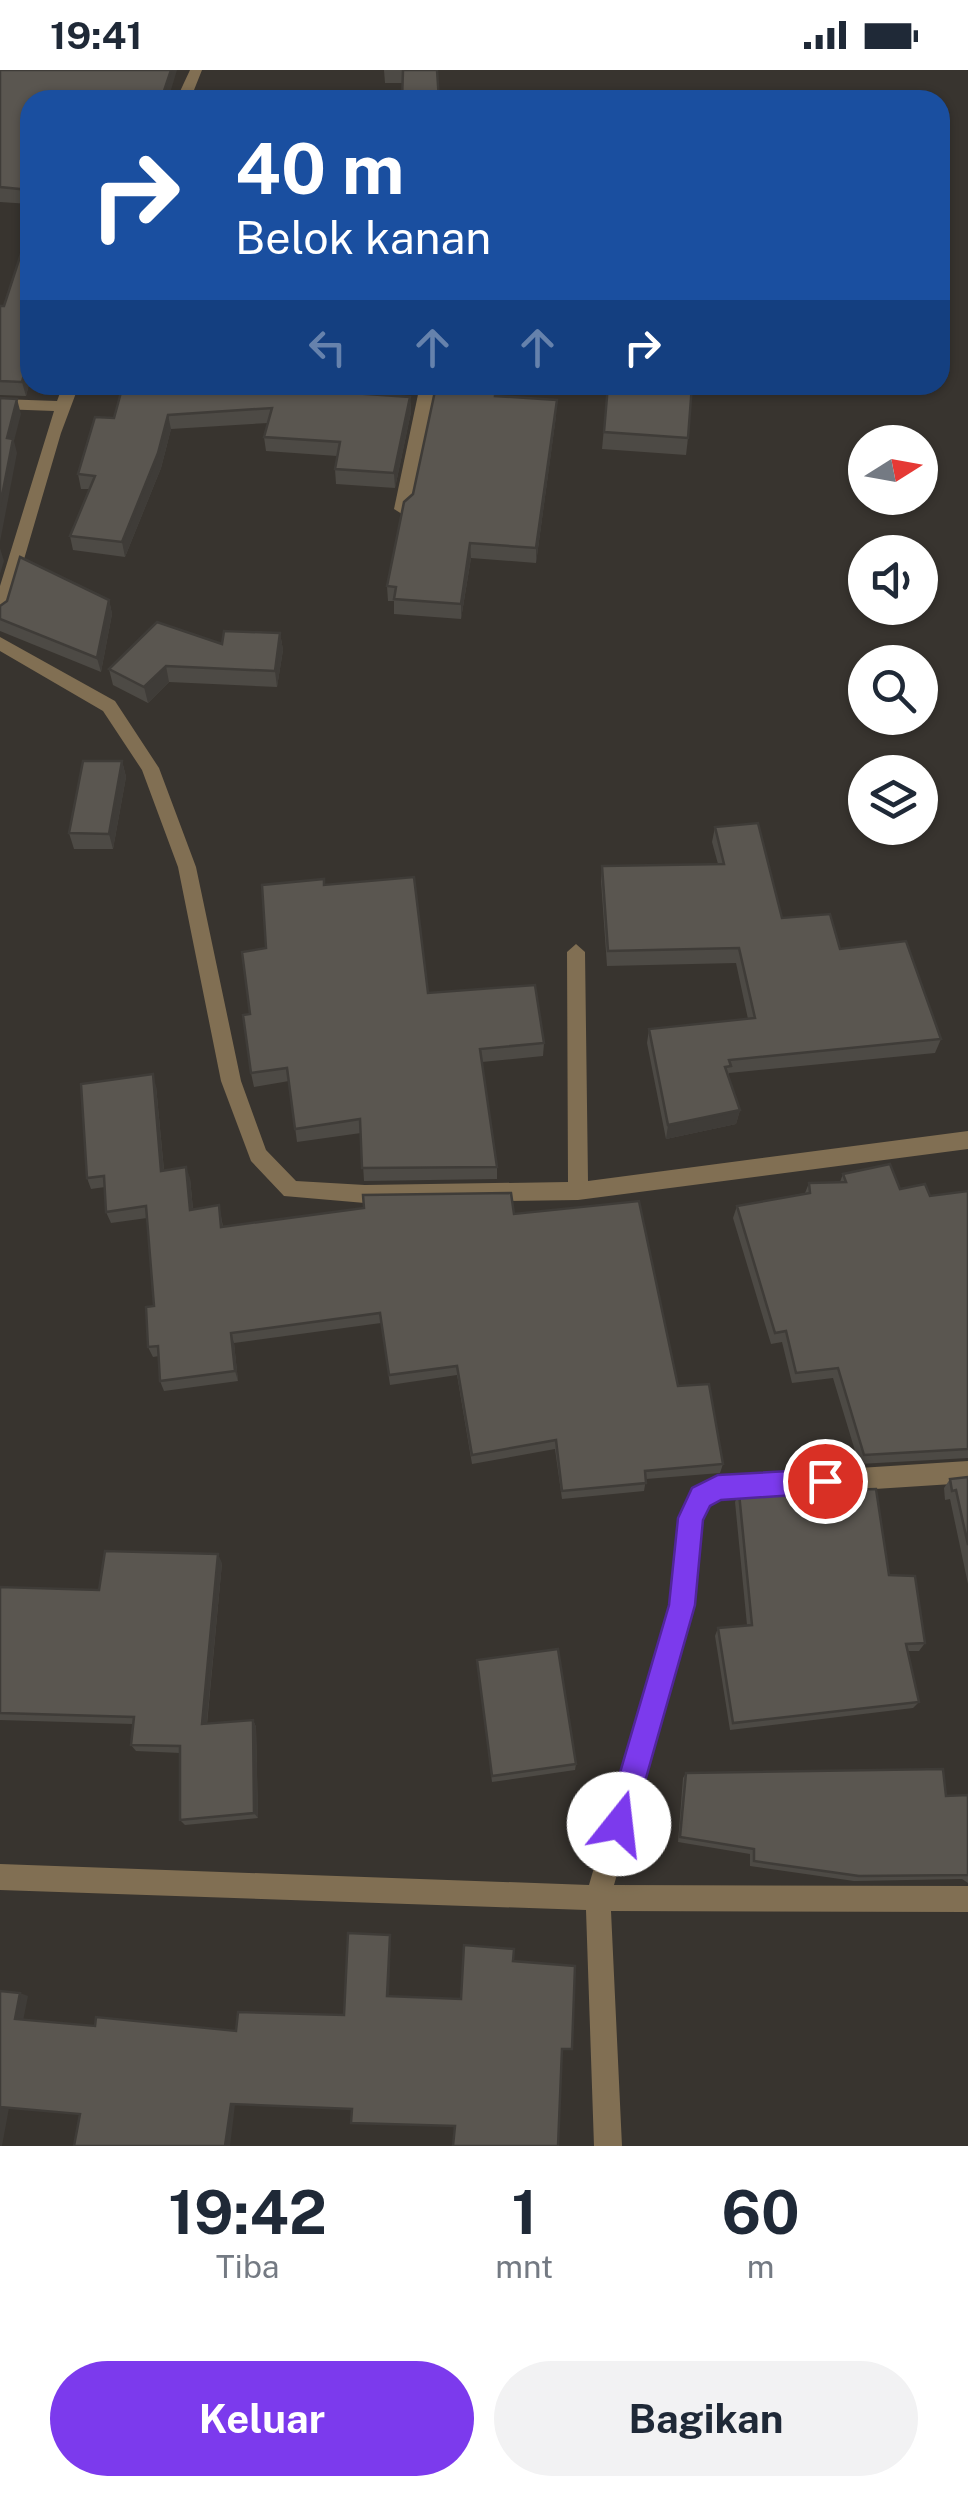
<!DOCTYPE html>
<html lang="id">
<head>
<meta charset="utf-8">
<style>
	body { margin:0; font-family:"Public Sans",sans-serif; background:#f2f2f3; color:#1f2937; height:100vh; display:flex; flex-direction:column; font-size:38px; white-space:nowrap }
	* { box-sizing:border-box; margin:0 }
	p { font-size:32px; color:#747a83 }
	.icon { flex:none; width:55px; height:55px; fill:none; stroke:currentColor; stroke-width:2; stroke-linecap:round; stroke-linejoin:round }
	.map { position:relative; height:2076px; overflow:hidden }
	.sheet { display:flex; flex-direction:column; background:#fff; flex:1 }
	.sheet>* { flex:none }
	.top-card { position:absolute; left:20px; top:20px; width:930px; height:305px; border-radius:30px; box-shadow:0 2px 8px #0004; background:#1a4fa0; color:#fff; overflow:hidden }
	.needle { width:65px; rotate:79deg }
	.controls { position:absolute; left:848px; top:355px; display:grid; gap:20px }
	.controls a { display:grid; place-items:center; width:90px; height:90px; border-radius:50%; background:#fff; box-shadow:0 2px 8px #0004; font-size:50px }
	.pin { position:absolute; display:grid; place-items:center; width:85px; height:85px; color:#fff; margin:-42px; border:5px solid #fff; border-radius:50%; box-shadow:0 2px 10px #0007 }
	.me { position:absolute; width:110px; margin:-55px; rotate:16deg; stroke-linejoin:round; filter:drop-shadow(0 0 8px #0008) }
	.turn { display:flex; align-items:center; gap:35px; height:210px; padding:0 50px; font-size:45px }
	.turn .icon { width:130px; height:130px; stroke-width:2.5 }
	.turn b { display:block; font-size:70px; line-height:85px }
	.lanes { display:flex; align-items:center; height:95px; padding:0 50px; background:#0003; justify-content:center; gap:50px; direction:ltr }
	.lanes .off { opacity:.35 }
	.eta { display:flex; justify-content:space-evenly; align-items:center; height:170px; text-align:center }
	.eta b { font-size:60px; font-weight:700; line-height:70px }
	.primary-button { display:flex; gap:20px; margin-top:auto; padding:20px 50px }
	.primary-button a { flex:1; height:115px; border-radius:60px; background:#7c3aed; color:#fff; font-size:40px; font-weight:700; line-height:115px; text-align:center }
	.primary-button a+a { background:#f2f2f3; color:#1f2937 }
	.status { display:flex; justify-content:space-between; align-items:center; height:70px; padding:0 50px; background:#fff; direction:ltr }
	.status svg { height:28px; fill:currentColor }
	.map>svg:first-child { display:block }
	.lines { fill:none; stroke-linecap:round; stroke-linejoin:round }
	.minor { fill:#816f53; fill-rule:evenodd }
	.wall { fill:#4d4a45 }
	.shaded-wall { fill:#3f3c38 }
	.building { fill:#5a5650; stroke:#3f3c38; stroke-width:2.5 }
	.route { fill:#7c3aed; stroke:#51269a; stroke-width:2.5 }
</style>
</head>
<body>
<div class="status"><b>19:41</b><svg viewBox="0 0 49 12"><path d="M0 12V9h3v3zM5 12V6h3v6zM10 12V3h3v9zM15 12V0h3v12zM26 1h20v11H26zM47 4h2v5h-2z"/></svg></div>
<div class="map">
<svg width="968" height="2076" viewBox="0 0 968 2076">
	<rect width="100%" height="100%" fill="#38342f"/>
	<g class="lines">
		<g class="minor">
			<path d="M190 0H202L190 30H176Z"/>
			<path d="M63 315H79L61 363 8 544 0 550V516L54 341 0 339V329L57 331Z"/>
			<path d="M420 315H436L410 439 402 444 394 439Z"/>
			<path d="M0 567 115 631 159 698 196 797 241 1011 266 1080 296 1111 365 1115 568 1112 567 882 576 874 585 882 588 1111 968 1061V1079L578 1130 365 1133 284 1126 251 1091 221 1011 178 797 142 700 103 641 0 581Z"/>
			<path d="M968 1391V1413L720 1429 709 1435 702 1449 694 1535 614 1815 968 1816V1842L611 1841 622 2076H594L586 1840 0 1820V1794L589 1815 670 1535 680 1448 693 1419 718 1407Z"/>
		</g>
	</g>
	<g class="wall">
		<path d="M0 0 30 30V134L0 132Z"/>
		<path d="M384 0H437L402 13H385Z"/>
		<path d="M30 156V310L26 326 0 325V236H4Z"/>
		<path d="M123 315H359L357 324 410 327 411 342 395 418 336 414 335 399 337 386 266 381 264 367 268 353 171 359 161 398 125 487 73 480 70 466 90 419H81L78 404 114 348Z"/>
		<path d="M608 315 688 368 686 385 602 379Z"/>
		<path d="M444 322 497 326 556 346 536 493 471 488 461 549 394 544V531H388L387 516Z"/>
		<path d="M109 530 112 544 101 602 0 561V536Z"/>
		<path d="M280 563 283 580 277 617 169 612 148 633 113 615 109 599 222 574Z"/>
		<path d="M122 691 126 707 113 779H74L69 763Z"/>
		<path d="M715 757 782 848 840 879 941 969 935 983 729 1003V1007L740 1040 736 1054 666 1069 647 973 649 959 748 949 736 893 607 896 601 811 602 796 718 794 712 772Z"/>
		<path d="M324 815 428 923 544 973 543 986 482 992 497 1097V1109L364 1111 361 1063 297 1072 289 1011 254 1017 251 1003 250 944Z"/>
		<path d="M156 1016 164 1100 190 1108 193 1139 219 1135 223 1157 514 1144 678 1316 723 1394 720 1403 646 1409 644 1421 562 1429 555 1379 472 1394 457 1305 390 1315 381 1253 234 1273 238 1311 164 1321 160 1311 159 1286 153 1287 148 1277 154 1236 147 1148 111 1153 106 1142 105 1117 91 1119 87 1108Z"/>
		<path d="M843 1104 930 1126 968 1121V1388L859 1394 833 1308 792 1313 782 1272 771 1274 733 1148 737 1136 805 1123 809 1113 840 1112Z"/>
		<path d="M968 1407V1514L950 1429 945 1430 944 1418 950 1409Z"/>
		<path d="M739 1423 889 1505 925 1573 919 1581H908L919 1632 913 1638 730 1660 715 1566 718 1558 747 1555 735 1432Z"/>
		<path d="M222 1493 207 1654 253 1650 256 1657 258 1748 185 1755 180 1750V1683L136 1681 131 1675 133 1654 0 1650V1517L99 1520Z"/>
		<path d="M477 1590 576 1694 575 1700 492 1712Z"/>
		<path d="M686 1703 946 1726 968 1725V1813L962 1809 854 1811 750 1796V1784L678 1772 683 1708Z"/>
	</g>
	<g class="shaded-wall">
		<path d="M171 0H177L168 30H161Z"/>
		<path d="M30 282V310L26 326 22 312Z"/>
		<path d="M410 327 411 342 395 418 394 403Z"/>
		<path d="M17 329 21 344 14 371 17 383 0 472V436L7 368Z"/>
		<path d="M557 330 556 346 536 493V478Z"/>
		<path d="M168 345 171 359 161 398 125 487 122 472Z"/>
		<path d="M470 473 471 488 461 549V534Z"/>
		<path d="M0 478 4 491 0 504Z"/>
		<path d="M109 530 112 544 101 602 97 588Z"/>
		<path d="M280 563 283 580 277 617 275 601Z"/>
		<path d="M166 596 169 612 148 633 144 617Z"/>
		<path d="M122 691 126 707 113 779 109 764Z"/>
		<path d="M153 1004 156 1016 165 1112 161 1101Z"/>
		<path d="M740 1040 736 1054 666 1069 668 1055Z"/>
		<path d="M186 1097 190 1108 194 1151 190 1140Z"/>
		<path d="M231 1263 234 1273 238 1311 235 1301Z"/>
		<path d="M218 1484 222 1493 206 1661 202 1654Z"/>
		<path d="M253 1650 256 1657 258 1748 254 1743Z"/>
		<path d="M390 1865 391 1869 389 1929 387 1926Z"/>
		<path d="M20 1923 28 1926 23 1951 15 1949Z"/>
		<path d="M231 2034 235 2035 230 2076H225Z"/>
		<path d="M0 2037 9 2038 2 2076H0Z"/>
	</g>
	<g class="building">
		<path d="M0 0H171L161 30H30V120L0 117Z"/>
		<path d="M403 0H437L439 30H402Z"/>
		<path d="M30 156V282L22 312 0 311V236H4Z"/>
		<path d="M123 315H354L353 323 410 327 394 403 335 399 340 372 264 367 272 338 168 345 158 383 122 472 70 466 95 406 78 404 95 347 114 348Z"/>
		<path d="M445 315H496L495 326 557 330 536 478 470 473 461 534 394 529 396 517 387 516 404 432 413 424 435 321 444 322Z"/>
		<path d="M608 315H692L688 368 604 362Z"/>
		<path d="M0 328 17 329 7 368 13 369 0 436Z"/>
		<path d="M20 487 109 530 97 588 0 549V536L7 531Z"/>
		<path d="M157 552 222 574 224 561 280 563 275 601 166 596 144 617 109 599Z"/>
		<path d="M83 691H122L109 764 69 763Z"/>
		<path d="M758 753 782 848 830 844 840 879 906 871 941 969 729 990 731 996 725 997 740 1040 668 1055 649 959 755 948 739 878 608 881 602 796 724 794 715 757Z"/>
		<path d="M414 807 428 923 535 915 544 973 480 979 497 1097 362 1098 360 1049 295 1059 287 998 251 1003 243 945 250 944 242 882 266 878 262 815 324 809V815Z"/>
		<path d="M153 1004 161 1101 186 1097 190 1140 219 1135 221 1157 364 1138 363 1125 511 1123 514 1144 639 1131 678 1316 709 1314 723 1394 645 1401 646 1413 562 1421 556 1370 472 1385 457 1296 389 1305 380 1243 231 1263 235 1301 160 1311 158 1276 148 1277 146 1237 154 1236 146 1136 106 1142 104 1106 87 1108 81 1014Z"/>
		<path d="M890 1094 900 1119 925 1114 930 1126 968 1121V1379L864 1385 838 1298 796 1303 786 1261 775 1263 737 1136 810 1123 809 1113 846 1112 843 1104Z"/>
		<path d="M968 1407V1475L956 1420 952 1421 950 1409Z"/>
		<path d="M876 1419 889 1505 915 1506 925 1573 906 1574 919 1632 733 1653 718 1558 752 1555 739 1423Z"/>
		<path d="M105 1481 218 1484 202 1654 253 1650 254 1743 180 1750V1676L131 1675 134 1647 0 1643V1517L99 1520Z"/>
		<path d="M558 1579 576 1694 492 1706 477 1590Z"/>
		<path d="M943 1699 946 1726 968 1725V1805L859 1806 754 1791V1779L680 1767 686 1703Z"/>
		<path d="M348 1863 390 1865 387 1926 461 1929 464 1875 514 1879 513 1891 575 1896 572 1979H562L558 2076H453L455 2056 351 2053 352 2039 231 2034 225 2076H74L80 2044 0 2037V2039V1921L20 1923 15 1949 95 1956 96 1947 236 1961 238 1942 344 1945Z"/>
	</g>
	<path class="route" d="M825 1399 834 1402 838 1411 834 1420 825 1423 721 1430 710 1436 703 1450 695 1535 633 1754 629 1765 619 1769 609 1765 605 1754 669 1535 678 1448 692 1418 718 1405Z"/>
</svg>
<div class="controls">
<a><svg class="needle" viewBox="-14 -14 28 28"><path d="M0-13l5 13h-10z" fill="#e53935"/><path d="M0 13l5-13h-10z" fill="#747a83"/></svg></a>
<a><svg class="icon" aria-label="sound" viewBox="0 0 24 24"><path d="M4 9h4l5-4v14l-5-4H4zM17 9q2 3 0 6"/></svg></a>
<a><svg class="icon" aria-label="search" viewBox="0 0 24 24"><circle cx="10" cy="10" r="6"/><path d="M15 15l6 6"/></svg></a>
<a><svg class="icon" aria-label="layers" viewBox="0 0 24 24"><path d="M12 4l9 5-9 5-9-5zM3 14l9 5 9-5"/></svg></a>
</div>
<div class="pin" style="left:825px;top:1411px;background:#d93025"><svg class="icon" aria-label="arrive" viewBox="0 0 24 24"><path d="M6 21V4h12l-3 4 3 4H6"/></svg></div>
<svg class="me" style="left:619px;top:1754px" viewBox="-20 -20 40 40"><circle r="19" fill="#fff"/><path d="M0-13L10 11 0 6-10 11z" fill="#7c3aed"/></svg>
<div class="top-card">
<div class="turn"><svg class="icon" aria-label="right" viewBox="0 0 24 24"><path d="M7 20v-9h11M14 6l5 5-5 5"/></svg><div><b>40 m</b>Belok kanan</div></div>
<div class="lanes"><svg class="icon off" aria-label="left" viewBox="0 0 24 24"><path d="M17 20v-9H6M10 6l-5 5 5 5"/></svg><svg class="icon off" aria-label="ahead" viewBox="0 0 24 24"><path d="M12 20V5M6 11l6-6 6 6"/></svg><svg class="icon off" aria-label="ahead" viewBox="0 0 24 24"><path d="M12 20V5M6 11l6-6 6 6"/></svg><svg class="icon" aria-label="right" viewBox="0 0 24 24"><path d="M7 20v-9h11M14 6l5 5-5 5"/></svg></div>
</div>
</div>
<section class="sheet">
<div class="eta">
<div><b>19:42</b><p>Tiba</p></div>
<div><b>1</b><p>mnt</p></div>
<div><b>60</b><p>m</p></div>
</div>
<div class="primary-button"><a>Keluar</a><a>Bagikan</a></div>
</section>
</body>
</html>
